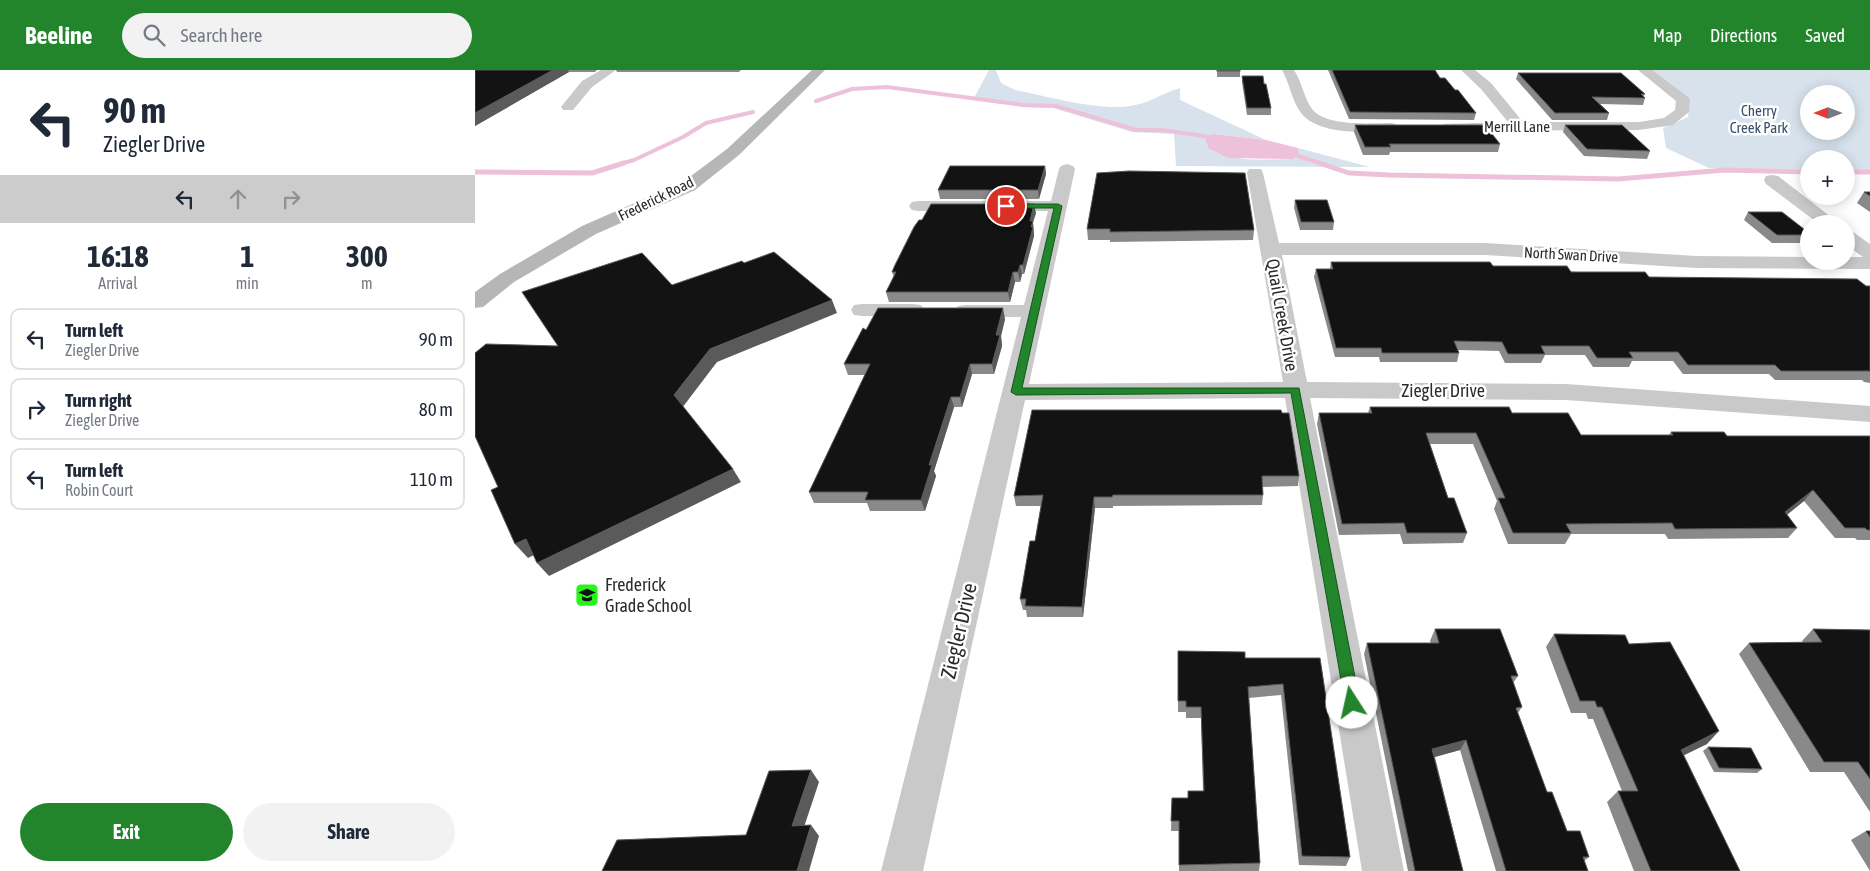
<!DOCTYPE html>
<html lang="en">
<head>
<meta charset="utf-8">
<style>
	body { margin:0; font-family:"Asap Condensed",sans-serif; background:#f2f2f3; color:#1f2937; height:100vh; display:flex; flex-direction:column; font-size:19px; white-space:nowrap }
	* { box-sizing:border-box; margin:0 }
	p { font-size:16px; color:#747a83 }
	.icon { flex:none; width:28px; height:28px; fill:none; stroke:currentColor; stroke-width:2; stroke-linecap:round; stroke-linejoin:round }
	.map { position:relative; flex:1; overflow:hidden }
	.side { display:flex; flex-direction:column; background:#fff; width:475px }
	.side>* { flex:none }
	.banner { background:#fff; color:#1f2937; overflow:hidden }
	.needle { width:32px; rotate:270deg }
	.fabs { position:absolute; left:1325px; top:15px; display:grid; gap:10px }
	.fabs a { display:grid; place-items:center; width:55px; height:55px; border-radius:50%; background:#fff; box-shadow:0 2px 12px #0003; font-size:25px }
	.pin { position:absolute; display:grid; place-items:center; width:42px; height:42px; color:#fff; margin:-21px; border:2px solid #fff; border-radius:50%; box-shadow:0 1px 5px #0007 }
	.me { position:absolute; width:55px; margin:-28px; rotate:350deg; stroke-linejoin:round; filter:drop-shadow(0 0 4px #0008) }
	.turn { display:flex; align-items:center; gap:18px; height:105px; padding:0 20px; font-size:22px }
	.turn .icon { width:65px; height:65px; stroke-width:2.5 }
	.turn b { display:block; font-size:35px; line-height:42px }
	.lanes { display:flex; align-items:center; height:48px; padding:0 20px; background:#0003; justify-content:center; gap:25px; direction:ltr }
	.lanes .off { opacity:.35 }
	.eta { display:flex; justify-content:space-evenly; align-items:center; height:85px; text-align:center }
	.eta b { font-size:30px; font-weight:700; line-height:35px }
	.primary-button { display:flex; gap:10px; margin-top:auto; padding:10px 20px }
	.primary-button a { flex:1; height:58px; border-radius:30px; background:#22852b; color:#fff; font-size:20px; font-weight:700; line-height:58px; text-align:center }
	.primary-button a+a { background:#f2f2f3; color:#1f2937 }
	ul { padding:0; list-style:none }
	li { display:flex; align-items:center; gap:15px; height:62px; margin:0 10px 8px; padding:0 10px; border:2px solid #e0e1e3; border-radius:10px }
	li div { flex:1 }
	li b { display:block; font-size:19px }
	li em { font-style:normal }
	header { display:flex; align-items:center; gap:30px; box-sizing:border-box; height:70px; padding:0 25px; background:#22852b; color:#fff }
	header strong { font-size:24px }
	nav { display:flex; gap:28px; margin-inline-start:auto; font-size:18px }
	.search { width:350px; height:45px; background:#f2f2f3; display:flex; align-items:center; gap:12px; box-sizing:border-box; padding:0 18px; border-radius:28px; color:#747a83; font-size:19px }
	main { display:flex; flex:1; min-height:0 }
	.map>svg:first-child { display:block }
	.green { fill:#d7e2ec; fill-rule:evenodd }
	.water { fill:#eec1db }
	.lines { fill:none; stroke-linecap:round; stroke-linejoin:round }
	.stream-far1 { stroke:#eec1db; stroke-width:4 }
	.stream { stroke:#eec1db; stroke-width:5 }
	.street { fill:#c9c9c9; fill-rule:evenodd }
	.secondary { fill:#b6b6b6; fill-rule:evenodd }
	.wall { fill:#898989 }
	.shaded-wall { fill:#5a5a5a }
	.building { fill:#131313; stroke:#5a5a5a }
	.route { fill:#22852b; stroke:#16561c }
	.labels { text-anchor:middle; stroke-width:5; stroke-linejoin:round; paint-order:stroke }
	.far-park-label { font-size:15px; fill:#364d6b; stroke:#fff }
	.far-street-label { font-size:15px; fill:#2c2c2c; stroke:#fff }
	.street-label { font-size:18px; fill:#2c2c2c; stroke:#fff }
	.poi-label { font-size:18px; fill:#2c2c2c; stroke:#fff; text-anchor:start }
	.near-street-label { font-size:21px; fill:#2c2c2c; stroke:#fff }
</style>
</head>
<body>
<header>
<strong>Beeline</strong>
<div class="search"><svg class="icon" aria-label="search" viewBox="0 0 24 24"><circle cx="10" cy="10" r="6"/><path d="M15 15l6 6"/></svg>Search here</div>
<nav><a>Map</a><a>Directions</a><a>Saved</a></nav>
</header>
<main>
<section class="side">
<div class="banner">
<div class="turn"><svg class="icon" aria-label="left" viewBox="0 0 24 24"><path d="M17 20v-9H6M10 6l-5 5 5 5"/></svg><div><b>90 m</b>Ziegler Drive</div></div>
<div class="lanes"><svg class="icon" aria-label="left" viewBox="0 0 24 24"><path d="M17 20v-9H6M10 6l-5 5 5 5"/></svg><svg class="icon off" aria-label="ahead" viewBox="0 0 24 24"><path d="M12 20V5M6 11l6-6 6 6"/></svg><svg class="icon off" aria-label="right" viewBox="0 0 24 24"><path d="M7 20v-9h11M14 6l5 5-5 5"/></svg></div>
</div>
<div class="eta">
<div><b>16:18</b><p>Arrival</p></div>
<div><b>1</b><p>min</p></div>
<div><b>300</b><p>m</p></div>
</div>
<ul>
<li><svg class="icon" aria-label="left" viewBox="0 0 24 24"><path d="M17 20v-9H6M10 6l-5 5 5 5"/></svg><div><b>Turn left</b><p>Ziegler Drive</p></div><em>90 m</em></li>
<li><svg class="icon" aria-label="right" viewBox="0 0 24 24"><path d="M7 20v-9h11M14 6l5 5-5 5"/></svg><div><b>Turn right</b><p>Ziegler Drive</p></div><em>80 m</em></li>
<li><svg class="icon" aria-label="left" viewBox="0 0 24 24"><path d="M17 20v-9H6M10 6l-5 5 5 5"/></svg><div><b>Turn left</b><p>Robin Court</p></div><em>110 m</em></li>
</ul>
<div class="primary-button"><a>Exit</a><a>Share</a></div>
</section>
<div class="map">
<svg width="1395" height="801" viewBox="0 0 1395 801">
	<rect width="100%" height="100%" fill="#fff"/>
	<g class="green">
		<path d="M514 0H521L526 13 540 20C572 26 624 41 655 36 674 34 687 23 705 18V30L791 70 740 64 734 79C757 93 790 89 818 89L823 86V78L895 97 701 96 699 64 657 62 578 38 550 37 498 30Z"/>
		<path d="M1174 0H1395V101L1371 100V89H1334V99L1234 98 1191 78 1188 58 1213 47 1215 30ZM1334 24H1371V61H1334Z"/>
	</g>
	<path class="water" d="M740 64 791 70 823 78V86L818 89 753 88 734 79 729 66Z"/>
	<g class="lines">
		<g class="stream-far1">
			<path d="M341 31 377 19 412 17 548 35 581 36 661 60H687L729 66"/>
			<path d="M823 86 848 94"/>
			<path d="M145 94 159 90 208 67 231 53 278 42"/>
		</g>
		<g class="stream">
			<path d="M844 93 874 103 914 105 1143 109 1250 100 1334 102"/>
			<path d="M0 102 117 103 149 93"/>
			<path d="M1371 102H1395"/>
		</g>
		<g class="street">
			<path d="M126 0H141L117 17 98 40H88L86 37 107 11Z"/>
			<path d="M807 0H819C827 12 829 28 837 39 851 57 895 53 916 53L921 54 923 57 921 60 916 61C889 62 840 66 824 40 816 27 814 12 807 0Z"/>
			<path d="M986 0H1000L1016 13 1048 52H1164L1189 48 1200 40 1201 31 1163 0H1177L1213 27 1215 30 1214 42 1198 55 1164 60 974 61 969 60 967 57 969 54 1033 52 1006 19Z"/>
			<path d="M592 94 598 96 600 99 554 314 808 312 772 103 774 99H786L788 103 804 173H1010L1221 186 1334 187V191H1371V187H1388L1371 175V160L1378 162 1395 174V199L1221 198 1010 185H807L832 312 1091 314 1395 336V352L1091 330 835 328 929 801H887L810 328 550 330 448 801H406L546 247H491L483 246 480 241 483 236 491 235H549L573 141H443L437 140 434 136 437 132 443 131H576L584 99 586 96Z"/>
			<path d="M1297 105 1303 106 1365 154H1344L1291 114 1289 110 1291 106Z"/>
			<path d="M387 234H438L446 235 449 240 446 245 438 246H387L379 245 376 240 379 235Z"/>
		</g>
		<path class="secondary" d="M337 0H350L264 85 220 120 121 164 39 212 8 237 0 238V222L25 204 107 156 208 112 252 79Z"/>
	</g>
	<g class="wall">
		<path d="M0 0H122L120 2H94L0 56Z"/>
		<path d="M141 0H266L264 2H142Z"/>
		<rect x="742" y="0" width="23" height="7"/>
		<path d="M853 0H960L965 8 980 20 1001 43 999 50 874 49Z"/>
		<path d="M1043 3 1170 24 1168 27 1170 28 1168 35 1125 34 1134 43 1132 50H1077L1041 9Z"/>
		<path d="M767 6 796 38V45H772L767 12Z"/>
		<path d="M880 55 1025 74 1023 82H915L914 85H888L879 62Z"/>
		<path d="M1090 55 1175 81 1172 89 1109 86 1088 62Z"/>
		<path d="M570 96 571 104 564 129H465L463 120Z"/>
		<path d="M1389 122H1395V142L1382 133Z"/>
		<path d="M820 130 859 152 858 160H825L819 138Z"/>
		<path d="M1273 142 1334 163V168L1331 173H1297L1269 150Z"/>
		<path d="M561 143 558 152 559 166 549 204H547L545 212H540L535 232H414L411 222 419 207 417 202Z"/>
		<path d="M612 159 779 160 778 170 635 172V170H613Z"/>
		<path d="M856 192 1018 196 1174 207 1395 216V313L1389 312 1387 310H1300L1294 304H1208L1198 291H1157L1154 297H1118L1110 285H1070L1066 293H1030L1024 281 983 280 984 283 982 292H905L904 287H860L839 207 841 199H855Z"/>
		<path d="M530 249 526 266 527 276 519 304H497L487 337H479L459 401 461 406 450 441H395L392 433H339L334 422 390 305H373L369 294 391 260Z"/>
		<path d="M895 337 1037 343 1106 365H1194L1196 362 1252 366H1395V470H1382L1380 468H1360L1329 431 1312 445 1322 458 1313 468 1193 469 1190 464H1096L1090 474H1033L1019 439 1022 431 998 374H955L973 428 992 463 988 473 928 474 925 464 864 465 842 354 844 343H893Z"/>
		<path d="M807 343 824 406 823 416 787 417 788 425 787 435 638 436V438H620L608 547H552L551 540H548L545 529 560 471 566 436H541L539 426Z"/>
		<path d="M960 559 1043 606 1038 613 1047 637 1043 643 1072 722 1092 761 1114 787 1109 791 1113 801H1021L985 680 960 687 988 801H933L889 584 892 573H956L955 571Z"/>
		<path d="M1338 559 1395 560V742L1369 702H1335L1264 584 1274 573 1328 572 1327 571Z"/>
		<path d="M1079 564 1154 574 1232 674 1209 685 1265 801H1159L1132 732 1143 721H1147L1118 649H1113L1111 643H1096L1071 577Z"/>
		<path d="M703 581 770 588H845L875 787 871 796 824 795 806 625 774 628 785 793 784 801H704V761H696L697 728H713L728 721 726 648H711V642H703Z"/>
		<path d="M1233 677 1287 699 1282 703 1239 702 1228 681Z"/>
		<path d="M1391 761H1395V801L1376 770Z"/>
	</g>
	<g class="shaded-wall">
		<path d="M78 0H93L94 2 0 56V43Z"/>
		<path d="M570 96 571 104 564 129 563 120Z"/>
		<path d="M559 134 561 143 558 152 559 166 549 204 548 195 555 151Z"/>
		<path d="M545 195 547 204 545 212 543 202Z"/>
		<path d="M538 202 540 212 535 232 533 222Z"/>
		<path d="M357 230 362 243 242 292 207 338 199 325 235 279Z"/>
		<path d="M528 238 530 249 526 266 527 276 519 304 517 294 521 265Z"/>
		<path d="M495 294 497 304 487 337 485 327Z"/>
		<path d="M476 327 479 337 459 401 461 406 450 441 446 430 454 395Z"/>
		<path d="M258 399 266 412 74 506 62 493Z"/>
		<path d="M1338 420 1329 431 1301 453 1310 442Z"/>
		<path d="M619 427 620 438 608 547 607 537Z"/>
		<path d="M51 469 63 483 53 488 40 474Z"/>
		<path d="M1244 661 1232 674 1195 692 1206 680Z"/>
		<path d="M991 670 985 680 952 689 957 679Z"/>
		<path d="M336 700 344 712 326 766 317 756Z"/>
		<path d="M336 755 344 766 334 801H322Z"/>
	</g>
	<g class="building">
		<path d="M0 0H78L0 43Z"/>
		<rect x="742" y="0" width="23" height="1"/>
		<path d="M857 0H960L965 8H970L980 20H983L1001 43 875 42Z"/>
		<path d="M1043 3H1146L1170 24H1166L1170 28 1117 27 1134 43H1080Z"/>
		<path d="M767 6H788L789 14H791L796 38H772Z"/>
		<path d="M880 55H1010L1025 74H914L916 77H890Z"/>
		<path d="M1090 55H1147L1175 81 1112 79Z"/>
		<path d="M475 96H570L563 120H463Z"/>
		<path d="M654 101 770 103 779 160 635 162V159H612L622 103Z"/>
		<path d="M1389 122H1395V126Z"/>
		<path d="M820 130H852L859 152H826Z"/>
		<path d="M456 134H559L555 151H558L556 157H558L548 195H545L543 202H538L533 222H411L421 202H417L420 195 439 157 444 150H447Z"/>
		<path d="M1273 142H1307L1334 163V165H1302Z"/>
		<path d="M299 182 357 230 235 279 199 325 258 399 62 493 51 469 40 474 16 420 23 417 0 366V283L11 274 83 276 47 222 167 183 197 215 267 191 269 193Z"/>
		<path d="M856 192H1015L1018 196H1092L1096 202H1170L1174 207 1382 209 1391 216H1395V302L1394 301H1306L1300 295H1213L1203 282H1154L1158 288H1122L1114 276H1066L1070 284H1033L1027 272 979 271 984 283H907L906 278H861L841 199H858Z"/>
		<path d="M403 238H528L521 265H525L517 294H495L485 327H476L454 395H457L446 430H390L393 422H334L395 294H369L388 258 391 260Z"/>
		<path d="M895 337H1034L1037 343H1093L1106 365H1198L1196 362H1249L1252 366H1395V460H1392L1390 458H1370L1338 420 1310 442 1322 458 1200 459 1197 453 1091 454 1096 463H1038L1023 428H1030L1001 363H951L973 428H979L992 463H932L929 453 867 454 844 343H897Z"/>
		<path d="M557 340H806L807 343H814L824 406H787L788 425H638L637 427H619L607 537 550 536 551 529H545L555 471H560L568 425 539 426Z"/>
		<path d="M960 559H1025L1043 606H1036L1047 637 1041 638 1072 722H1077L1092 761H1105L1114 787H1108L1113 801H1031L991 670 957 679 988 801H940L892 573H964Z"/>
		<path d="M1338 559 1395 560V709L1383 692H1349L1274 573 1347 572Z"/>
		<path d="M1079 564 1150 565 1154 574 1195 572 1244 661 1206 680 1265 801H1176L1143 721H1163L1127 637H1122L1120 631H1105Z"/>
		<path d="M703 581 770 582V588H845L875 787 827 786 808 614 773 617 785 793 704 795V751H696L697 728H713V721H729L726 637H711V631H703Z"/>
		<path d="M1233 677 1276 678 1287 699 1244 698Z"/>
		<path d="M336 700 317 756 336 755 322 801H127L142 770 271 765 294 701Z"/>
		<path d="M1391 761H1395V767Z"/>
	</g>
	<path class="route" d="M583 134 587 136 547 318H824L885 633 883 638 877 640 872 638 870 633 816 323 541 325 536 322 579 138H531L527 136 531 134Z"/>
	<defs>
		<g id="school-square" transform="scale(1.25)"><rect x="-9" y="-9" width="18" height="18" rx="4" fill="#26f51c" stroke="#fff"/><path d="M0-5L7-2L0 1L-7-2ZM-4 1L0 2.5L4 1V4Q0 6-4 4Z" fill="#111"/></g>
	</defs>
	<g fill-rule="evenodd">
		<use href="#school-square" x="112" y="525"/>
	</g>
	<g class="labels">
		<g class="far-park-label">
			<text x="1284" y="46">Cherry<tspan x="1284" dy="17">Creek Park</tspan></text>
		</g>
		<g class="far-street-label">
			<text x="1042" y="62">Merrill Lane</text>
			<text transform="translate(181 129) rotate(-26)" y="5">Frederick Road</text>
			<text transform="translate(1096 185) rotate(3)" y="5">North Swan Drive</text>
		</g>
		<g class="street-label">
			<text transform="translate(807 245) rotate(80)" y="6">Quail Creek Drive</text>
			<text x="968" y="327">Ziegler Drive</text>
		</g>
		<g class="poi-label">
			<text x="130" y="521">Frederick<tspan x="130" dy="21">Grade School</tspan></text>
		</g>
		<g class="near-street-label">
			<text transform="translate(484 561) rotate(-77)" y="7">Ziegler Drive</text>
		</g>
	</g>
</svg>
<div class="fabs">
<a><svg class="needle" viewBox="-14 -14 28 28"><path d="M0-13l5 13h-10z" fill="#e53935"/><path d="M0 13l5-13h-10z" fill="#747a83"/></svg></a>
<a>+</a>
<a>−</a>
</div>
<div class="pin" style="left:531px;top:136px;background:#d93025"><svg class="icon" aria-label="arrive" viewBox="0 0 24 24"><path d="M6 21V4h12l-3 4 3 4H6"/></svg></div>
<svg class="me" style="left:877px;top:633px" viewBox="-20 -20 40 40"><circle r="19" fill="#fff"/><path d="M0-13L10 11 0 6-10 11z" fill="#22852b"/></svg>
</div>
</main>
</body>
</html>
